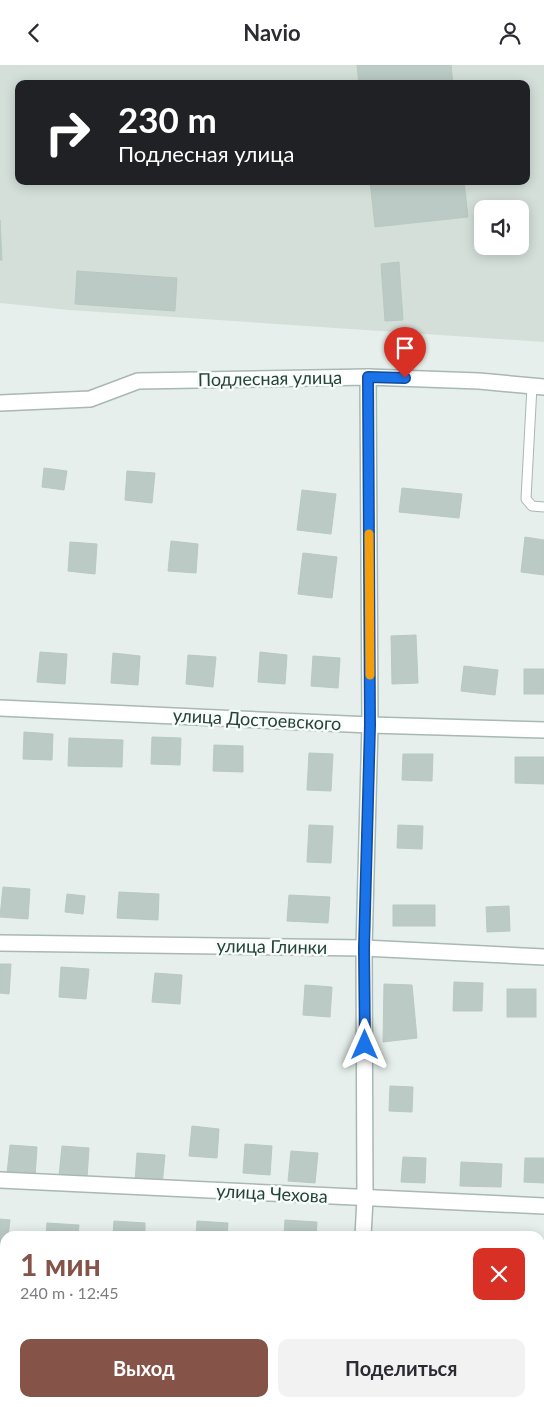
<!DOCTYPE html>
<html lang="ru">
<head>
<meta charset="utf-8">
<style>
	body { margin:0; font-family:Lato,sans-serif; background:#f2f2f3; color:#2b2b33; height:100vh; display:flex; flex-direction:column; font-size:19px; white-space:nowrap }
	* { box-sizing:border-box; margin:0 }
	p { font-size:16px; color:#7c7c81 }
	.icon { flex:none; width:28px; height:28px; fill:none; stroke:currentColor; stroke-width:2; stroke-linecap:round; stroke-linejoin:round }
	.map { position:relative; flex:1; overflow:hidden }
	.panel { position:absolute; left:0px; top:1166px; width:545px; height:176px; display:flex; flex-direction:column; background:#fff; border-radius:15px 15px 0 0; box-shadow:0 2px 12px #0003 }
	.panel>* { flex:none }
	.top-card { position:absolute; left:15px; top:15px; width:515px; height:105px; border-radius:10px; box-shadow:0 2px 12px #0003; background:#202124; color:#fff; overflow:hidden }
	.fabs { position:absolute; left:474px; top:135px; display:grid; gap:10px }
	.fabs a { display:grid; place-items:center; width:55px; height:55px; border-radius:10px; background:#fff; box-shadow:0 2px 12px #0003; font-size:25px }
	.pin { position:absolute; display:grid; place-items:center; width:42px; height:42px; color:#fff; margin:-51px -21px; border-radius:50% 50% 50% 0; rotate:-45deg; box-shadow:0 0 5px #0007 }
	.pin .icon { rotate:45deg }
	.me { position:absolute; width:55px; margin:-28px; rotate:0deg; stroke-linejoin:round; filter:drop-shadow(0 0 4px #0008) }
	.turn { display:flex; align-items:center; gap:18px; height:105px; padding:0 20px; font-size:22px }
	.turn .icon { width:65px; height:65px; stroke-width:2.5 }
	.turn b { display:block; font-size:35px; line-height:42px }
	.round { display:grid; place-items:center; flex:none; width:52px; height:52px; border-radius:10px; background:#f2f2f3 }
	.overview { display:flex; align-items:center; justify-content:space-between; height:85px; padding:0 20px }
	h1 { font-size:30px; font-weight:700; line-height:38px; color:#855347 }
	.primary-button { display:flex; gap:10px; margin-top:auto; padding:10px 20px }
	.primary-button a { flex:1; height:58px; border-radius:10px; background:#855347; color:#fff; font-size:20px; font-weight:700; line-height:58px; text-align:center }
	.primary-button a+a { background:#f2f2f3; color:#2b2b33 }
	header { display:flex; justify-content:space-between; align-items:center; height:65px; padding:0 20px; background:#fff; font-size:22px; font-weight:700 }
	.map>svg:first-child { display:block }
	.built { fill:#d4dfda; fill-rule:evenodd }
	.building { fill:#bbcac4; stroke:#b8c9c2 }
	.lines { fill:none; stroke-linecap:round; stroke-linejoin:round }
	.service-casing { stroke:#a8b8b2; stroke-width:11 }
	.minor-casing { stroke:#a8b8b2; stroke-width:18 }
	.service { stroke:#fff; stroke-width:9 }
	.minor { stroke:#fff; stroke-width:15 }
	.route-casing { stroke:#114b97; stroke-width:12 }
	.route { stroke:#1a73e8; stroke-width:9 }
	.slow { stroke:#f59e0b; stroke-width:9 }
	.labels { text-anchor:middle; stroke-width:5; stroke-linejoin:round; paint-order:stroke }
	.street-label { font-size:18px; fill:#24423a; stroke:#f7fbf9 }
</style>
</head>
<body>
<header><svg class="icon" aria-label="back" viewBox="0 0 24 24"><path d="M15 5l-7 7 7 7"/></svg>Navio<svg class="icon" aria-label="person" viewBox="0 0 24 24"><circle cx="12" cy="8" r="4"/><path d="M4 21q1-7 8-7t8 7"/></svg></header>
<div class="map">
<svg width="544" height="1342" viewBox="0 0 544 1342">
	<rect width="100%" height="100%" fill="#e6efeb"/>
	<path class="built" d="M0 0H544V277L69 245 0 238ZM19 19H526V116H19ZM482 144H520V181H482Z"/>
	<g class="building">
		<path d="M357 0H451L453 19H359Z"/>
		<path d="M370 116H464L468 152 375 162Z"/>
		<path d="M0 155 2 195H0Z"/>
		<path d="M399 197 403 255 385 256 381 199Z"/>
		<path d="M77 206 177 213 175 246 75 239Z"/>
		<path d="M44 403 67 406 64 425 42 422Z"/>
		<path d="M127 406 155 408 152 438 125 435Z"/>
		<path d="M402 423 462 429 459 453 399 447Z"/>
		<path d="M302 425 336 429 331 469 297 465Z"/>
		<path d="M525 472 544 475V510L521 507Z"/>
		<path d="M171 476 198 479 196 508 168 506Z"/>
		<path d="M70 477 97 479 95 509 68 506Z"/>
		<path d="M303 488 337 492 332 533 298 529Z"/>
		<path d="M416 570 418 618 392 619 391 571Z"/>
		<path d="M40 587 67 589 65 619 37 617Z"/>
		<path d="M260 587 287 590 285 619 258 617Z"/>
		<path d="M113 588 140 591 138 620 111 618Z"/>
		<path d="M188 590 216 592 213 622 186 619Z"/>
		<path d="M313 591 340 593 338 623 311 621Z"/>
		<path d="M464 601 498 605 495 630 461 626Z"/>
		<rect x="524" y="604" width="20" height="25"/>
		<path d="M24 667 53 669 52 695 23 694Z"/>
		<path d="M152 672 181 673 180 700 151 699Z"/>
		<path d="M69 673 123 675 122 702 68 701Z"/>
		<path d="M214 680 243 681V707L213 706Z"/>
		<path d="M309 688 333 689 331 726 307 725Z"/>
		<path d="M403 689H433L432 716 402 715Z"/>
		<path d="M515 692H544V719L515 718Z"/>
		<path d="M309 760 333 761 331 798 307 797Z"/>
		<path d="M398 760 423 761 422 784 397 783Z"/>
		<path d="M3 822 30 824 28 854 0 852Z"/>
		<path d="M119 827 159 829 158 855 117 853Z"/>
		<path d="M67 829 85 831 83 849 65 847Z"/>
		<path d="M289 830 330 832 328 858 287 856Z"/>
		<rect x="393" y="840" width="42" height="21"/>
		<path d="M509 841 510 866 487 867 486 842Z"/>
		<path d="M0 899H11L9 929 0 928Z"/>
		<path d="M61 902 89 904 86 934 59 932Z"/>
		<path d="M155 908 182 910 180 939 152 937Z"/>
		<path d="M454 917 483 918 482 946H453Z"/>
		<path d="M384 919 412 920 417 973 383 977Z"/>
		<path d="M305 920 332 922 330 952 303 950Z"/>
		<rect x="507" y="924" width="29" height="28"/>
		<path d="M390 1021 413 1022 412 1047 389 1046Z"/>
		<path d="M192 1061 219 1064 217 1093 189 1091Z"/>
		<path d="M245 1079 272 1081 270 1110 243 1108Z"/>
		<path d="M10 1080 37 1082 35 1112 7 1109Z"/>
		<path d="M62 1081 89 1083 87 1113 59 1111Z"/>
		<path d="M291 1086 318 1088 315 1118 288 1116Z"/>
		<path d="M137 1088 165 1090 162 1120 135 1117Z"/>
		<path d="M403 1092 426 1093 425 1118 401 1117Z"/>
		<path d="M525 1093H544V1118L524 1117Z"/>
		<path d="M461 1097 502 1099 501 1122 460 1121Z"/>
		<path d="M0 1154 10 1155 8 1171H5V1186H0Z"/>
		<path d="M285 1155 317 1157 316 1171H284Z"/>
		<path d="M114 1156 145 1158V1171H113Z"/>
		<path d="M197 1156 228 1158 227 1171H196Z"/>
		<path d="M47 1158 79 1160 78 1171H46Z"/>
		<path d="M390 1168 414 1169 413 1171H390Z"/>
		<path d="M3 1326 5 1338H34L33 1342H2Z"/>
		<rect x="95" y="1338" width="31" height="4"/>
		<path d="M142 1338H174L173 1342H142Z"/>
		<path d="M191 1338H222V1342H190Z"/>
		<path d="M277 1338H308L307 1342H276Z"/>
	</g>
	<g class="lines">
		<g class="service-casing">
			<path id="service" d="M532 321 526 434 532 441 544 442"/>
		</g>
		<g class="minor-casing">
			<g id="minor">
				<path d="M0 338 90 334 138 316 368 312 479 316 544 322"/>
				<path d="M0 643 370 660 544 665"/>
				<path d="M0 878 364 883 544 892"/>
				<path d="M0 1115 544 1141"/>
				<path d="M363 1171 365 1134 364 883 370 660 368 312"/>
				<path d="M353 1342V1338"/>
			</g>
		</g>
		<use href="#service" class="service"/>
		<use href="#minor" class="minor"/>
	</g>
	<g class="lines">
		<g class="route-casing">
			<path id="route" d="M365 980 364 883 370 660 368 312 405 313"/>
		</g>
		<use href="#route" class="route"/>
		<path class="slow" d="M369 469 370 610"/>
	</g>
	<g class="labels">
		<g class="street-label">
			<text transform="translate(270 314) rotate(-1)" y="6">Подлесная улица</text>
			<text transform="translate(257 655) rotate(3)" y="6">улица Достоевского</text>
			<text transform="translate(272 882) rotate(1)" y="6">улица Глинки</text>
			<text transform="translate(272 1129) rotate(3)" y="6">улица Чехова</text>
		</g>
	</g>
</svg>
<div class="fabs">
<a><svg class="icon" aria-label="sound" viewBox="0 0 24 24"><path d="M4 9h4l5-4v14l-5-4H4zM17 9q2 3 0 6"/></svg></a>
</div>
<div class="pin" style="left:405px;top:313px;background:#d93025"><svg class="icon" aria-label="arrive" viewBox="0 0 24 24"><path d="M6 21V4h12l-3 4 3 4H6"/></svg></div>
<svg class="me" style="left:365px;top:980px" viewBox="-20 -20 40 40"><path d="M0-17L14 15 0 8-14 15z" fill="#1a73e8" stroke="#fff" stroke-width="4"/></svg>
<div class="top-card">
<div class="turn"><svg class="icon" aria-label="right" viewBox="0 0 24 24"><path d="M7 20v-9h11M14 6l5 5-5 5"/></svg><div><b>230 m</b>Подлесная улица</div></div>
</div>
<section class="panel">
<div class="overview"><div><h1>1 мин</h1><p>240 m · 12:45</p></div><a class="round" style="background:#d93025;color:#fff"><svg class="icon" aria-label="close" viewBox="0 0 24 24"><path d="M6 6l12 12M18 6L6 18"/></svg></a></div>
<div class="primary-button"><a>Выход</a><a>Поделиться</a></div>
</section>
</div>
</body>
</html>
